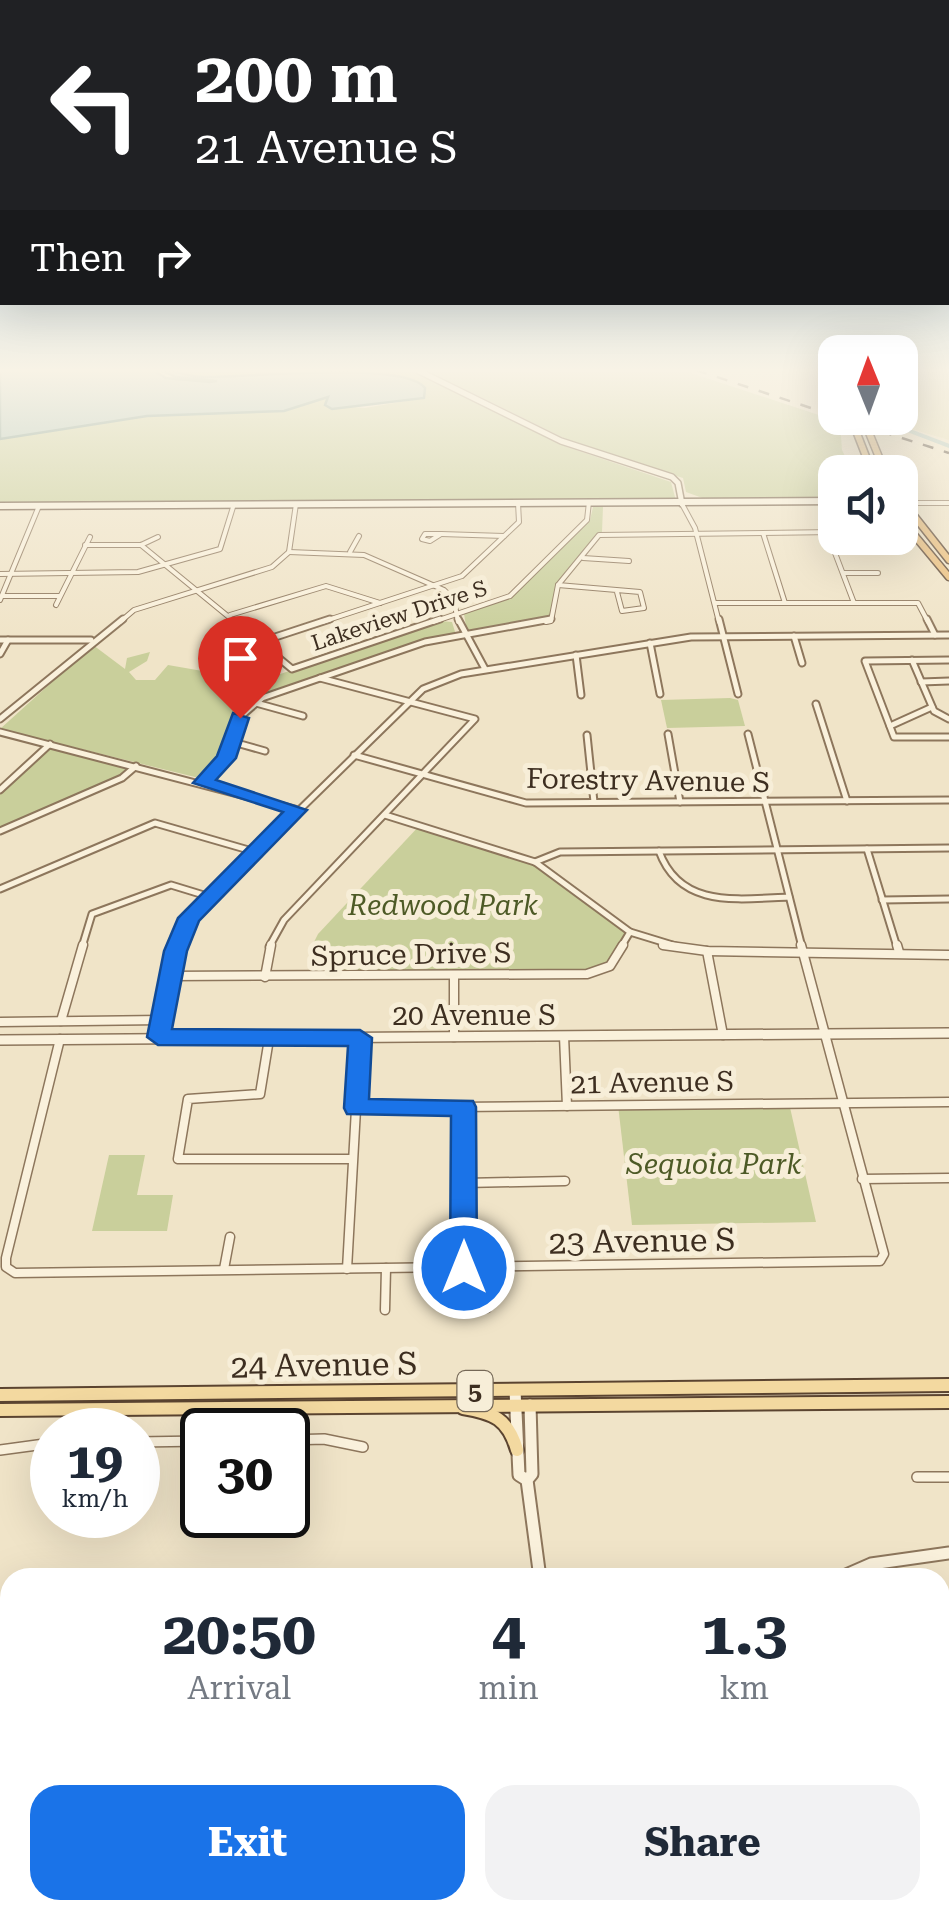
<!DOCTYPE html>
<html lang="en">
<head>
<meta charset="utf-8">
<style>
	body { margin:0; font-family:"Roboto Serif",serif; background:#f2f2f3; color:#1f2937; height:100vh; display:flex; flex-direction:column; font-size:38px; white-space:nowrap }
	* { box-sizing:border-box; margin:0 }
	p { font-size:32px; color:#747a83 }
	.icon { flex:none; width:55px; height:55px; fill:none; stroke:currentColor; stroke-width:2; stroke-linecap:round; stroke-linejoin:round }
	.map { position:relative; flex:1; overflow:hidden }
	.panel { position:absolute; left:0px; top:1568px; width:950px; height:352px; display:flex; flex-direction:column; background:#fff; border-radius:30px 30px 0 0; box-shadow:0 10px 40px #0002 }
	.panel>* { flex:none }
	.top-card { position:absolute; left:0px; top:0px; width:950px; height:305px; box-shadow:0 10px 40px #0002; background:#202124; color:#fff; overflow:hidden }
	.needle { width:65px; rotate:359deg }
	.tools { position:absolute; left:818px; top:335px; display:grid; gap:20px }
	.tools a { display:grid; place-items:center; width:100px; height:100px; border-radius:20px; background:#fff; box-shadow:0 10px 40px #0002; font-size:50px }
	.speed { position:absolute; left:30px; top:1408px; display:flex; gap:20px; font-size:50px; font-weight:700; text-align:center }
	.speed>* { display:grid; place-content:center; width:130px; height:130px; border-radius:50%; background:#fff; box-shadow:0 10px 40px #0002; line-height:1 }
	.speed small { font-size:25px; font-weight:400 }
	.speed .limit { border:5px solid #111; border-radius:15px; background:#fff; color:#111 }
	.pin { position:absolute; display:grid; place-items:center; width:85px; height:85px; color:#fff; margin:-102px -42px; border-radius:50% 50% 50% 0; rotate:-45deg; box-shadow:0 0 10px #0007 }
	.pin .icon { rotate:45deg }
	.me { position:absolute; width:110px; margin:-55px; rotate:0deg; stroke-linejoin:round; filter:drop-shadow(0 0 8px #0008) }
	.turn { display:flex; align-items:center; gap:35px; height:210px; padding:0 30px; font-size:45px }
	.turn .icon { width:130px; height:130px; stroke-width:2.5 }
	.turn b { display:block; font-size:70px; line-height:85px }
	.then { display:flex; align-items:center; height:95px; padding:0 30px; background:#0003; gap:20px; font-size:38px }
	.eta { display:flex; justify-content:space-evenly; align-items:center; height:170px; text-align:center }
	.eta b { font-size:60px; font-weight:700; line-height:70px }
	.cta { display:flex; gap:20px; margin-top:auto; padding:20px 30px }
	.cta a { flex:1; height:115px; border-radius:30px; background:#1a73e8; color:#fff; font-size:40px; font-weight:700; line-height:115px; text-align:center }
	.cta a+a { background:#f2f2f3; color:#1f2937 }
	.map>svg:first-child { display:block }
	.farmland { fill:#e6deb5 }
	.green { fill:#c9cf9b }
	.water { fill:#a9c4bc; stroke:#6f938a; stroke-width:2.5 }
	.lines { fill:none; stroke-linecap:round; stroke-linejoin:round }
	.canal { stroke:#a9c4bc; stroke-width:4 }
	.minor-far3-casing { stroke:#8d765c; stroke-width:6 }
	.minor-far2-casing { stroke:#8d765c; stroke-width:9 }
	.minor-far1-casing { stroke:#8d765c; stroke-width:11 }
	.minor-casing { stroke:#8d765c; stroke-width:12 }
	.tertiary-far2-casing { stroke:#8d765c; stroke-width:8 }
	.tertiary-far1-casing { stroke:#8d765c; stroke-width:12 }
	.tertiary-casing { stroke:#8d765c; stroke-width:15 }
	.secondary-casing { stroke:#6f573f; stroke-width:9 }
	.primary-casing { stroke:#5b4430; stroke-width:16 }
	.trunk-casing { stroke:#5b4430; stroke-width:9 }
	.minor-far3 { stroke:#faf1dc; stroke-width:4 }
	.minor-far2 { stroke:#faf1dc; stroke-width:5 }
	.minor-far1 { stroke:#faf1dc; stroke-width:8 }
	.minor { stroke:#faf1dc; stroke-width:9 }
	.tertiary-far2 { stroke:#faf1dc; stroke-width:5 }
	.tertiary-far1 { stroke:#faf1dc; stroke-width:9 }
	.tertiary { stroke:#faf1dc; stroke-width:11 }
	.secondary { stroke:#faf1dc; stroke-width:6 }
	.primary { stroke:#f3d9a0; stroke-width:12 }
	.trunk { stroke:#eabe7c; stroke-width:6 }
	.rail { stroke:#3d2e20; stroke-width:2.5; stroke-dasharray:11 11; stroke-linecap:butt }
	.route { fill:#1a73e8; stroke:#114b97; stroke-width:2.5 }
	.labels { text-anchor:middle; stroke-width:10; stroke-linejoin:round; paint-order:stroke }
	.far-street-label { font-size:22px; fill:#3d2e20; stroke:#f7eed8 }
	.shield { fill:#f7eed8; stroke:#756857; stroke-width:2.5 }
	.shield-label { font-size:25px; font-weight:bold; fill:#3d2e20 }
	.street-label { font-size:28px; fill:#3d2e20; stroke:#f7eed8 }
	.park-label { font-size:28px; font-style:italic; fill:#4d5a26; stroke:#f7eed8 }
	.near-street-label { font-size:32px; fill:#3d2e20; stroke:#f7eed8 }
</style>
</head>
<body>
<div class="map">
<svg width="949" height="1919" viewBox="0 0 949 1919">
	<rect width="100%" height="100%" fill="#f0e4c8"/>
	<path class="farmland" d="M902 370H949V440L898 425 894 418H900Z"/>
	<g class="green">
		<path d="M177 370H330L306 376 326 380 339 389 328 396 325 405 365 408 423 398 393 376 350 370H417L567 447 671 482 676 501 0 504V439L147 416 284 411 327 397 325 390 295 379 298 375 197 377Z"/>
		<path d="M426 370H682L840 422 842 450 853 472H835V497L708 500 686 492 683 478 580 446Z"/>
		<path d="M593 507H603L602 532 557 583 550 618 467 632 464 614 514 595 590 520Z"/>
		<path d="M441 621 452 622 456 635 423 640 270 691C226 714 235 746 203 779L0 729 93 645 125 669 127 658 150 652 147 661 129 672 136 680H155L168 665 214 673 209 680H262Z"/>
		<path d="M730 698 738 700 745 726 667 728 661 700Z"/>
		<path d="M51 747 131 766 119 777 0 830V793Z"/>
		<path d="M420 825 535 862 630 932 605 971 309 977 311 948 318 934Z"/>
		<path d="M789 1103 816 1222 632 1225 618 1105Z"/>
		<path d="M109 1155H145L137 1195H173L167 1231H92Z"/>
		<path d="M940 1838 949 1845V1919H842L853 1910H940Z"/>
		<path d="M52 1910H562L565 1919H32Z"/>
	</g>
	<path class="water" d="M0 370H153L166 378 210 382 217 381 176 377 161 370C178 370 186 377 204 377 243 378 405 360 425 388L424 398 332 409 325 405 328 397 284 411 147 416 0 439Z"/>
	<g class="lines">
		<path class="canal" d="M876 418 949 446"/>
		<g class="minor-far3-casing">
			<g id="minor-far3">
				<path d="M903 503H949"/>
				<path d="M682 504 695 528 719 622"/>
				<path d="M827 532 854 603"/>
				<path d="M763 533 785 603"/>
				<path d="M425 534H441L430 541 422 539Z"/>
				<path d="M441 534 504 536"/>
				<path d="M85 545H141L158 537"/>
				<path d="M141 545 235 622"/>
				<path d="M289 552 364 555 444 590 454 600 458 622"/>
				<path d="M350 552 359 536"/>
				<path d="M583 558 629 561"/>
				<path d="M844 573H878"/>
				<path d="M0 574 138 572 220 549 234 504"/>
				<path d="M558 585 640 592 644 608 622 611 617 592"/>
				<path d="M2 596H59"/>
				<path d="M0 600 39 506"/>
				<path d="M715 603H918L928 622"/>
				<path d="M56 605 90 537"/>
				<path d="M230 615 326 586 380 603"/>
				<path d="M120 622 134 610 272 567 289 552 296 504"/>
				<path d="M322 622 462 576 519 522 518 503"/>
				<path d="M433 622 510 596 587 520 589 502"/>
				<path d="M546 622 551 621 558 585 599 535 835 532"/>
			</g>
		</g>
		<g class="minor-far2-casing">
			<g id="minor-far2">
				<path d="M231 619 292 669 440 619"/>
				<path d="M458 619 485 669"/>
				<path d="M719 619 738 694"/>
				<path d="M927 619 935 635"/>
				<path d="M794 636 802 663"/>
				<path d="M0 640H91"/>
				<path d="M260 642 330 619"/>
				<path d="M650 643 660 694"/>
				<path d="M0 654 8 640"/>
				<path d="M576 655 581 695"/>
				<path d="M912 660 934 711 949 719"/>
				<path d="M949 660 865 661 894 737H949"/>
				<path d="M921 682 949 681"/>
				<path d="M256 703 303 716"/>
				<path d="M816 704 847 801"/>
				<path d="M0 719 123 619"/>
				<path d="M890 726 932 707"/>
				<path d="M0 732 295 809"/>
				<path d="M668 734 680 802"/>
				<path d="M748 734 802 947"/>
				<path d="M587 735 594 802"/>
				<path d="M233 742 265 751"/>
				<path d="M354 755 526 803 949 800"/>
				<path d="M203 783 226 758 240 717 262 698 425 642 551 619"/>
				<path d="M0 790 50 744"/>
				<path d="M385 815 535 862 630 932 679 947"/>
				<path d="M0 831 122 778 136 766"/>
				<path d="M867 849 897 947"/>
				<path d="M659 851C680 909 738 899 789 897"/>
				<path d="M535 862 560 852 949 848"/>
				<path d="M0 889 155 823 252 851"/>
				<path d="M882 900 949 899"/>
				<path d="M82 947 92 914 171 885 207 896"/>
				<path d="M178 947 189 918 423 689 461 674 691 637 949 635"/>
				<path d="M269 947 284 920 475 719 320 678"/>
				<path d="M621 947 630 932"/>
			</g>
		</g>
		<g class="minor-far1-casing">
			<g id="minor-far1">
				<path d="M663 945 707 951 949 955"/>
				<path d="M897 945 899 952"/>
				<path d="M707 951 723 1035"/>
				<path d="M170 976 587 974 610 966 623 945"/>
				<path d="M454 976V1037"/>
				<path d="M265 977 271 945"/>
				<path d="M61 1021 83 945"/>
				<path d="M0 1022 162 1020"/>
				<path d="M564 1036 567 1106"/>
				<path d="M159 1037 179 945"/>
				<path d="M60 1039 6 1258V1267L15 1273 880 1261 884 1254 801 945"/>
				<path d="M269 1039 260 1094 188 1099 178 1159H352"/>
				<path d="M464 1107V1268"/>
				<path d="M356 1108 949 1102"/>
				<path d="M862 1179 949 1178"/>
				<path d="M464 1183 565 1181"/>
				<path d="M485 1268 487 1308"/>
				<path d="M224 1269 230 1237"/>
				<path d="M347 1269 360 1038"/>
				<path d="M385 1310 386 1268"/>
			</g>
		</g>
		<g class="minor-casing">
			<g id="minor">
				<path d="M288 1440 324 1439 363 1447"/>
				<path d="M138 1442 202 1441"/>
				<path d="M0 1450 52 1443"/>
				<path d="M917 1477H949"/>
				<path d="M940 1673 949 1671"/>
				<path d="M0 1875 10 1867"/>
				<path d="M677 1918 688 1910"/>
			</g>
		</g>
		<g class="tertiary-far2-casing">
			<path id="tertiary-far2" d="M417 370 561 441 672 477 678 483 682 504"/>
		</g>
		<g class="tertiary-far1-casing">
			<path id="tertiary-far1" d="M0 1040 949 1033"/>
		</g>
		<g class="tertiary-casing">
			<g id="tertiary">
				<path d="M515 1390 519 1475 527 1480"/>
				<path d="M530 1405 532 1474 527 1480 540 1578"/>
				<path d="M839 1578 871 1564 949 1553"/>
				<path d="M0 1774 10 1771"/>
			</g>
		</g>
		<g class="secondary-casing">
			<path id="secondary" d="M0 506 835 501"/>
		</g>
		<g class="primary-casing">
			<g id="primary">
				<path d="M0 1395 949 1385"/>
				<path d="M463 1408C494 1413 508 1419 517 1450"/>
				<path d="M0 1410 949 1402"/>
			</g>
		</g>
		<g class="trunk-casing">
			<g id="trunk">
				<path d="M832 370 835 376"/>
				<path d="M851 418 872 472"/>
				<path d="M863 418 885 472"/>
				<path d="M900 498 949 560"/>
				<path d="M900 518 949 577"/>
			</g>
		</g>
		<use href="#minor-far3" class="minor-far3"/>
		<use href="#minor-far2" class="minor-far2"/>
		<use href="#minor-far1" class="minor-far1"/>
		<use href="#minor" class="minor"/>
		<use href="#tertiary-far2" class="tertiary-far2"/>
		<use href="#tertiary-far1" class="tertiary-far1"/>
		<use href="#tertiary" class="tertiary"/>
		<use href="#secondary" class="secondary"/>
		<use href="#primary" class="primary"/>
		<use href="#trunk" class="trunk"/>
		<g class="rail">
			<path d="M696 370 835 416"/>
			<path d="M839 418 949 453"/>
		</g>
	</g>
	<linearGradient id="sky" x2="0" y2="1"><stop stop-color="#8fbad6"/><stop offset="0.58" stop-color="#f8f3e6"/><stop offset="1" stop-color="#f8f3e6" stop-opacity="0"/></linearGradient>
	<rect width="949" height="639" fill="url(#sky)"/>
	<path class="route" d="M233 713 249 718 236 758 216 780 307 810 199 921 187 951 172 1029 360 1030 372 1038 369 1099 473 1101 476 1107 477 1268 473 1275 464 1278 450 1268 451 1116 347 1114 344 1108 348 1046 158 1045 147 1037 164 951 178 918 283 812 193 783 217 756Z"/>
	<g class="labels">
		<g class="far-street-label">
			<text transform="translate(399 615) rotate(-18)" y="8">Lakeview Drive S</text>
		</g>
		<rect class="shield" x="457.5" y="1371" width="35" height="40" rx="8"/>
		<g class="shield-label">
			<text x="475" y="1400">5</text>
		</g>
		<g class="street-label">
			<text transform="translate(648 780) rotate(1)" y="10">Forestry Avenue S</text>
			<text transform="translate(411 954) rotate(-1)" y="10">Spruce Drive S</text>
			<text x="474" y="1025">20 Avenue S</text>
			<text transform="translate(652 1082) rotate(-1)" y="10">21 Avenue S</text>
		</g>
		<g class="park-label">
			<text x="443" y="915">Redwood Park</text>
			<text x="714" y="1174">Sequoia Park</text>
		</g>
		<g class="near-street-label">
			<text transform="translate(642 1241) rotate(-1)" y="11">23 Avenue S</text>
			<text transform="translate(324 1365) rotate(-1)" y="11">24 Avenue S</text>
		</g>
	</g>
</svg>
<div class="tools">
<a><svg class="needle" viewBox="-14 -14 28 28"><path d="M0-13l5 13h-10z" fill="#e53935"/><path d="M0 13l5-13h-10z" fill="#747a83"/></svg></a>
<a><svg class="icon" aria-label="sound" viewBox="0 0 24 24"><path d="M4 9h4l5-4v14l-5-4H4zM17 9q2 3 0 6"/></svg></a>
</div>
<div class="speed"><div>19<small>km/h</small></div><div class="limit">30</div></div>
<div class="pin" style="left:240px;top:718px;background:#d93025"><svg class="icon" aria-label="arrive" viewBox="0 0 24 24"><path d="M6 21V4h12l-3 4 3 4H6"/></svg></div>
<svg class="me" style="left:464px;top:1268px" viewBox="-20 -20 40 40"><circle r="17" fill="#1a73e8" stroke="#fff" stroke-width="3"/><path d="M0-11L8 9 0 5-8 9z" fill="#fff"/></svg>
<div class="top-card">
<div class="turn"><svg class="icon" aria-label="left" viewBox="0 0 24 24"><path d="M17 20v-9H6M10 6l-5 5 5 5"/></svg><div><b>200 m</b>21 Avenue S</div></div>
<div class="then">Then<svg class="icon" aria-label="right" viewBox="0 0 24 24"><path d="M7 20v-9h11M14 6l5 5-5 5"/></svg></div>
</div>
<section class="panel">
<div class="eta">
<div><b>20:50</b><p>Arrival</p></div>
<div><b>4</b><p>min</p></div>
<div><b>1.3</b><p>km</p></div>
</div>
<div class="cta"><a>Exit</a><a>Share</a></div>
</section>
</div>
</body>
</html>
